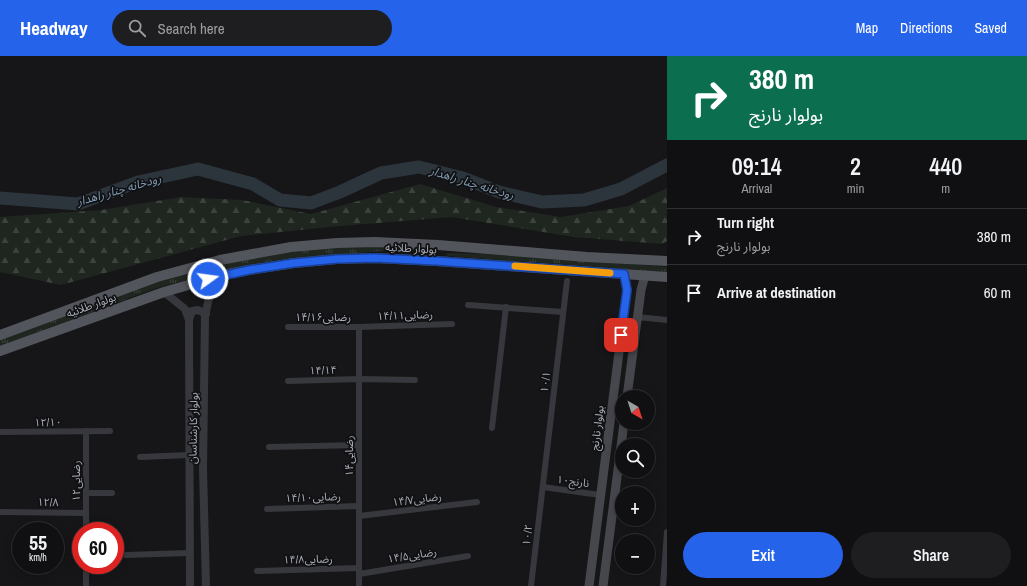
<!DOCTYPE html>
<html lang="en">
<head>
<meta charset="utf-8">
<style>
	body { margin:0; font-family:"Archivo Narrow","Noto Sans Arabic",sans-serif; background:#1e1e20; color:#f1f3f6; height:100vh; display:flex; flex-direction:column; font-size:15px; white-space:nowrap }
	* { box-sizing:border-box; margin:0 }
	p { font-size:13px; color:#9c9d9f }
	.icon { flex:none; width:22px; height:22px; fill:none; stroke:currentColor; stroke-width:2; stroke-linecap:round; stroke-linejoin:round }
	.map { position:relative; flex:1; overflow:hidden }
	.drawer { display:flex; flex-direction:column; background:#101012; width:360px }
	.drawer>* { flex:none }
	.banner { background:#0b6e4f; color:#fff; overflow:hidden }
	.needle { width:26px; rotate:141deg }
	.buttons { position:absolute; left:615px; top:334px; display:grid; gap:8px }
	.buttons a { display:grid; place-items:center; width:40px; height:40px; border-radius:50%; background:#101012; box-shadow:0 2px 10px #0003,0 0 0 1px #303032; font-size:20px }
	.speed { position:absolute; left:12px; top:466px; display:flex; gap:8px; font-size:20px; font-weight:700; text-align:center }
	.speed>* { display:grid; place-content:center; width:52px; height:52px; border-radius:50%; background:#101012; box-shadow:0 2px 10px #0003,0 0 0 1px #303032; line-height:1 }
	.speed small { font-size:10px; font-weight:400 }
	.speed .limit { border:6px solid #d22; background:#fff; color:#111 }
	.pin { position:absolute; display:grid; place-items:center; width:34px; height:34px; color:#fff; margin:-17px; border-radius:8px; box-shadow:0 2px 6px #0006 }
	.me { position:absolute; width:44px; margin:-22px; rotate:76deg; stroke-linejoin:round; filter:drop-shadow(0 0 3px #0008) }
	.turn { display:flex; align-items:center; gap:14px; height:84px; padding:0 16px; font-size:18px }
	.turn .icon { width:52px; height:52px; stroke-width:2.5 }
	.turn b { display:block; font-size:28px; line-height:34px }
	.eta { display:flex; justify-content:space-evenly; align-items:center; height:68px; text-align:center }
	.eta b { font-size:24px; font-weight:600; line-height:28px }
	.cta { display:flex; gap:8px; margin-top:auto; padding:8px 16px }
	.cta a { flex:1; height:46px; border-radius:24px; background:#2563eb; color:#fff; font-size:16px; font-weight:600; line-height:46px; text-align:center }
	.cta a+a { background:#1e1e20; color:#f1f3f6 }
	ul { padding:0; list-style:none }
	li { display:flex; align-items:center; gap:12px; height:56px; padding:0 16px; border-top:1px solid #303032 }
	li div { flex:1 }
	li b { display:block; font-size:15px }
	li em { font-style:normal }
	header { display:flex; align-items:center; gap:24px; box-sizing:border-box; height:56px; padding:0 20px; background:#2563eb; color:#fff }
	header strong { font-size:19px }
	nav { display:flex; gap:22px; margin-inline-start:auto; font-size:14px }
	.search { width:280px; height:36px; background:#1e1e20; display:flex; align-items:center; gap:10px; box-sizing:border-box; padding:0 14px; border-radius:22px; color:#9c9d9f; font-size:15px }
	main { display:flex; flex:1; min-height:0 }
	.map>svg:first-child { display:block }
	.grass { fill:url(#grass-tufts) }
	.forest { fill:url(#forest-firs) }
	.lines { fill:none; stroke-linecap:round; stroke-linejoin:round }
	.river { stroke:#2c353c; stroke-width:13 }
	.minor { stroke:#37383d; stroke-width:6 }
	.tertiary { stroke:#37383d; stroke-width:8 }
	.secondary { stroke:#45474d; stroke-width:9 }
	.primary { stroke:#53555c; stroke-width:10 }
	.route-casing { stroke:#184099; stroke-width:10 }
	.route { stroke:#2563eb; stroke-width:7 }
	.slow { stroke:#f59e0b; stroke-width:7 }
	.labels { text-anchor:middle; stroke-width:3.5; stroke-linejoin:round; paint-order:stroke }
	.street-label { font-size:11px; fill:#a8adb8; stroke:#111113 }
	.water-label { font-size:12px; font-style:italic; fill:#7f9bb3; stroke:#111113 }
</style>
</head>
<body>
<header>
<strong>Headway</strong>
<div class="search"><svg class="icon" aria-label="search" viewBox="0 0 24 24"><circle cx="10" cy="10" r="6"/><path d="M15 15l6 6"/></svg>Search here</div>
<nav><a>Map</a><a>Directions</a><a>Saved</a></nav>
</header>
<main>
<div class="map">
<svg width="667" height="530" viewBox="0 0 667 530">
	<defs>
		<pattern id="grass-tufts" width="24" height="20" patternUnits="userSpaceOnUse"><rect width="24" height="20" fill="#1e261f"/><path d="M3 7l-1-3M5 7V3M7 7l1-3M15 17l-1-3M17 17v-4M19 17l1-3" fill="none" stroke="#3c433d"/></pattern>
		<pattern id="forest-firs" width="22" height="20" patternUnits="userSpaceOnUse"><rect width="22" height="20" fill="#1e261f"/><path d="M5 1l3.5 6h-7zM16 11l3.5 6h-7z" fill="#3c433d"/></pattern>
	</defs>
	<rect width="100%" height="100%" fill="#161618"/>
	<g class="grass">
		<path d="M379 190 422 192V195L388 193 385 195 302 201 276 204 212 217 157 232 0 290V283L167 222 223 207 299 194 328 192Z"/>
		<path d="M447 197 517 199 667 211V216L448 200 446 199Z"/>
	</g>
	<path class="forest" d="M420 128 496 151 561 161 629 150 667 132V185L662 188 574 181 451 161 329 171 241 180 61 229 0 216V161L101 154 181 141 242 144 311 158Z"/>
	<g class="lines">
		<path class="river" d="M0 142 78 148 138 126 198 113 253 128 280 144 311 147 340 136 381 117 419 111 463 122 499 136 542 146 584 144 621 133 667 109"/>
		<g class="minor">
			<path d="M468 249 563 256"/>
			<path d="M637 261 667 264"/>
			<path d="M288 271H359L452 268"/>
			<path d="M359 271V530"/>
			<path d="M288 325 359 323 415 324"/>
			<path d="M492 372 506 251"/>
			<path d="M0 376 110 375"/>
			<path d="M269 391 359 389"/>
			<path d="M140 401 189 399"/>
			<path d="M543 431 600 439"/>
			<path d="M86 437H112"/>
			<path d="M267 453 359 450"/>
			<path d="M0 456 86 457"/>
			<path d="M359 460 477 446"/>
			<path d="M86 475V375"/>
			<path d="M126 499 189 497"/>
			<path d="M86 509V530"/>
			<path d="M257 515 359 512"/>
			<path d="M359 518 468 500"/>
			<path d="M531 530 567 225"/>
			<path d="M663 530 667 476"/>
		</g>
		<g class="tertiary">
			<path d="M164 236 185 253 189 264 190 530"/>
			<path d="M189 263 192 255 198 254 206 258"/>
			<path d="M206 530 203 413 205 260 209 242 217 230 225 219"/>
		</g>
		<g class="secondary">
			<path d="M627 341 641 234 645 219"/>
			<path d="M589 530 627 234 624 217"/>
			<path d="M603 530 624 367"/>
		</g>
		<g class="primary">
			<path d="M0 279 157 221 220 204 291 191 337 187 375 186 438 189 587 201 667 205"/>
			<path d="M0 295 164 236 223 219 249 214 294 207 337 203 375 202 436 205 667 221"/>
		</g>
	</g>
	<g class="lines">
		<g class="route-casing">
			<path id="route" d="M208 223 249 214 294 207 337 203 375 202 436 205 624 218 627 234 621 279"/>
		</g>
		<use href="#route" class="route"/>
		<path class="slow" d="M515 210 610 217"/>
	</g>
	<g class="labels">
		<g class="street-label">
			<text transform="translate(411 192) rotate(3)" y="4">بولوار طلائیه</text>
			<text transform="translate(91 249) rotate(-20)" y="4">بولوار طلائیه</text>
			<text transform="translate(405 259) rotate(-2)" y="4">رضایی۱۴/۱۱</text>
			<text x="323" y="265">رضایی۱۴/۱۶</text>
			<text transform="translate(323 314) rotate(-1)" y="4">۱۴/۱۴</text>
			<text transform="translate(545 326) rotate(-83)" y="4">۱۰/۱</text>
			<text transform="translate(48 366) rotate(-1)" y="4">۱۲/۱۰</text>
			<text transform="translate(193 372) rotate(-89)" y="4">بولوار کارشناسان</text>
			<text transform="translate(597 372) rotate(-83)" y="4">بولوار نارنج</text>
			<text transform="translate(349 400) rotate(-90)" y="4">رضایی۱۴</text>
			<text transform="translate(76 425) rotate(-90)" y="4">رضایی۱۲</text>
			<text transform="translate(573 425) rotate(8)" y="4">نارنج۱۰</text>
			<text transform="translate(313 441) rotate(-2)" y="4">رضایی۱۴/۱۰</text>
			<text transform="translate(417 443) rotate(-7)" y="4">رضایی۱۴/۷</text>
			<text transform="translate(48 446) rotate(1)" y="4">۱۲/۸</text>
			<text transform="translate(527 479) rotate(-83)" y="4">۱۰/۲</text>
			<text transform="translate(412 499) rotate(-9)" y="4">رضایی۱۴/۵</text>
			<text transform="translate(308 503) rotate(-1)" y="4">رضایی۱۴/۸</text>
		</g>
		<g class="water-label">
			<text transform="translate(472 127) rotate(17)" y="4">رودخانه چنار راهدار</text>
			<text transform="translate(119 134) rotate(-16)" y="4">رودخانه چنار راهدار</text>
		</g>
	</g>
</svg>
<div class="buttons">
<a><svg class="needle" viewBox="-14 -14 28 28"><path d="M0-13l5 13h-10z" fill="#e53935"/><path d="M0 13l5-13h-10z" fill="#9c9d9f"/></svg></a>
<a><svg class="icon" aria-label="search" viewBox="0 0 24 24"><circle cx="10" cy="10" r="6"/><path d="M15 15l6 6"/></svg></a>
<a>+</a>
<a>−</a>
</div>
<div class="speed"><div>55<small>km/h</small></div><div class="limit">60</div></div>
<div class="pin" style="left:621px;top:279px;background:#d93025"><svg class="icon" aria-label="arrive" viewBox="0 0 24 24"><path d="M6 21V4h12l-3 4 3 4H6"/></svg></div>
<svg class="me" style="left:208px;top:223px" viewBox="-20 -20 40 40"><circle r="17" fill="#2563eb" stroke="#fff" stroke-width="3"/><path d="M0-11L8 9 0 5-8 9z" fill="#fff"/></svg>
</div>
<section class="drawer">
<div class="banner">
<div class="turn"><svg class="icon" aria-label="right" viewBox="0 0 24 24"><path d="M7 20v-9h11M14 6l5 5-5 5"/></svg><div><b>380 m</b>بولوار نارنج</div></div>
</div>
<div class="eta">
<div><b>09:14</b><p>Arrival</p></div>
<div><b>2</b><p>min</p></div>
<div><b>440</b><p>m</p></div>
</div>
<ul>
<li><svg class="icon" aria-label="right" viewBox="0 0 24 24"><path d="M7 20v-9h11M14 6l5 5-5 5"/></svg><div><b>Turn right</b><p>بولوار نارنج</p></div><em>380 m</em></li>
<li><svg class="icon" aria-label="arrive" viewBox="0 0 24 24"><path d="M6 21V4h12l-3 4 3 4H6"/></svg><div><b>Arrive at destination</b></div><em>60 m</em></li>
</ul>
<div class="cta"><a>Exit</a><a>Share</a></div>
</section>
</main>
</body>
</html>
